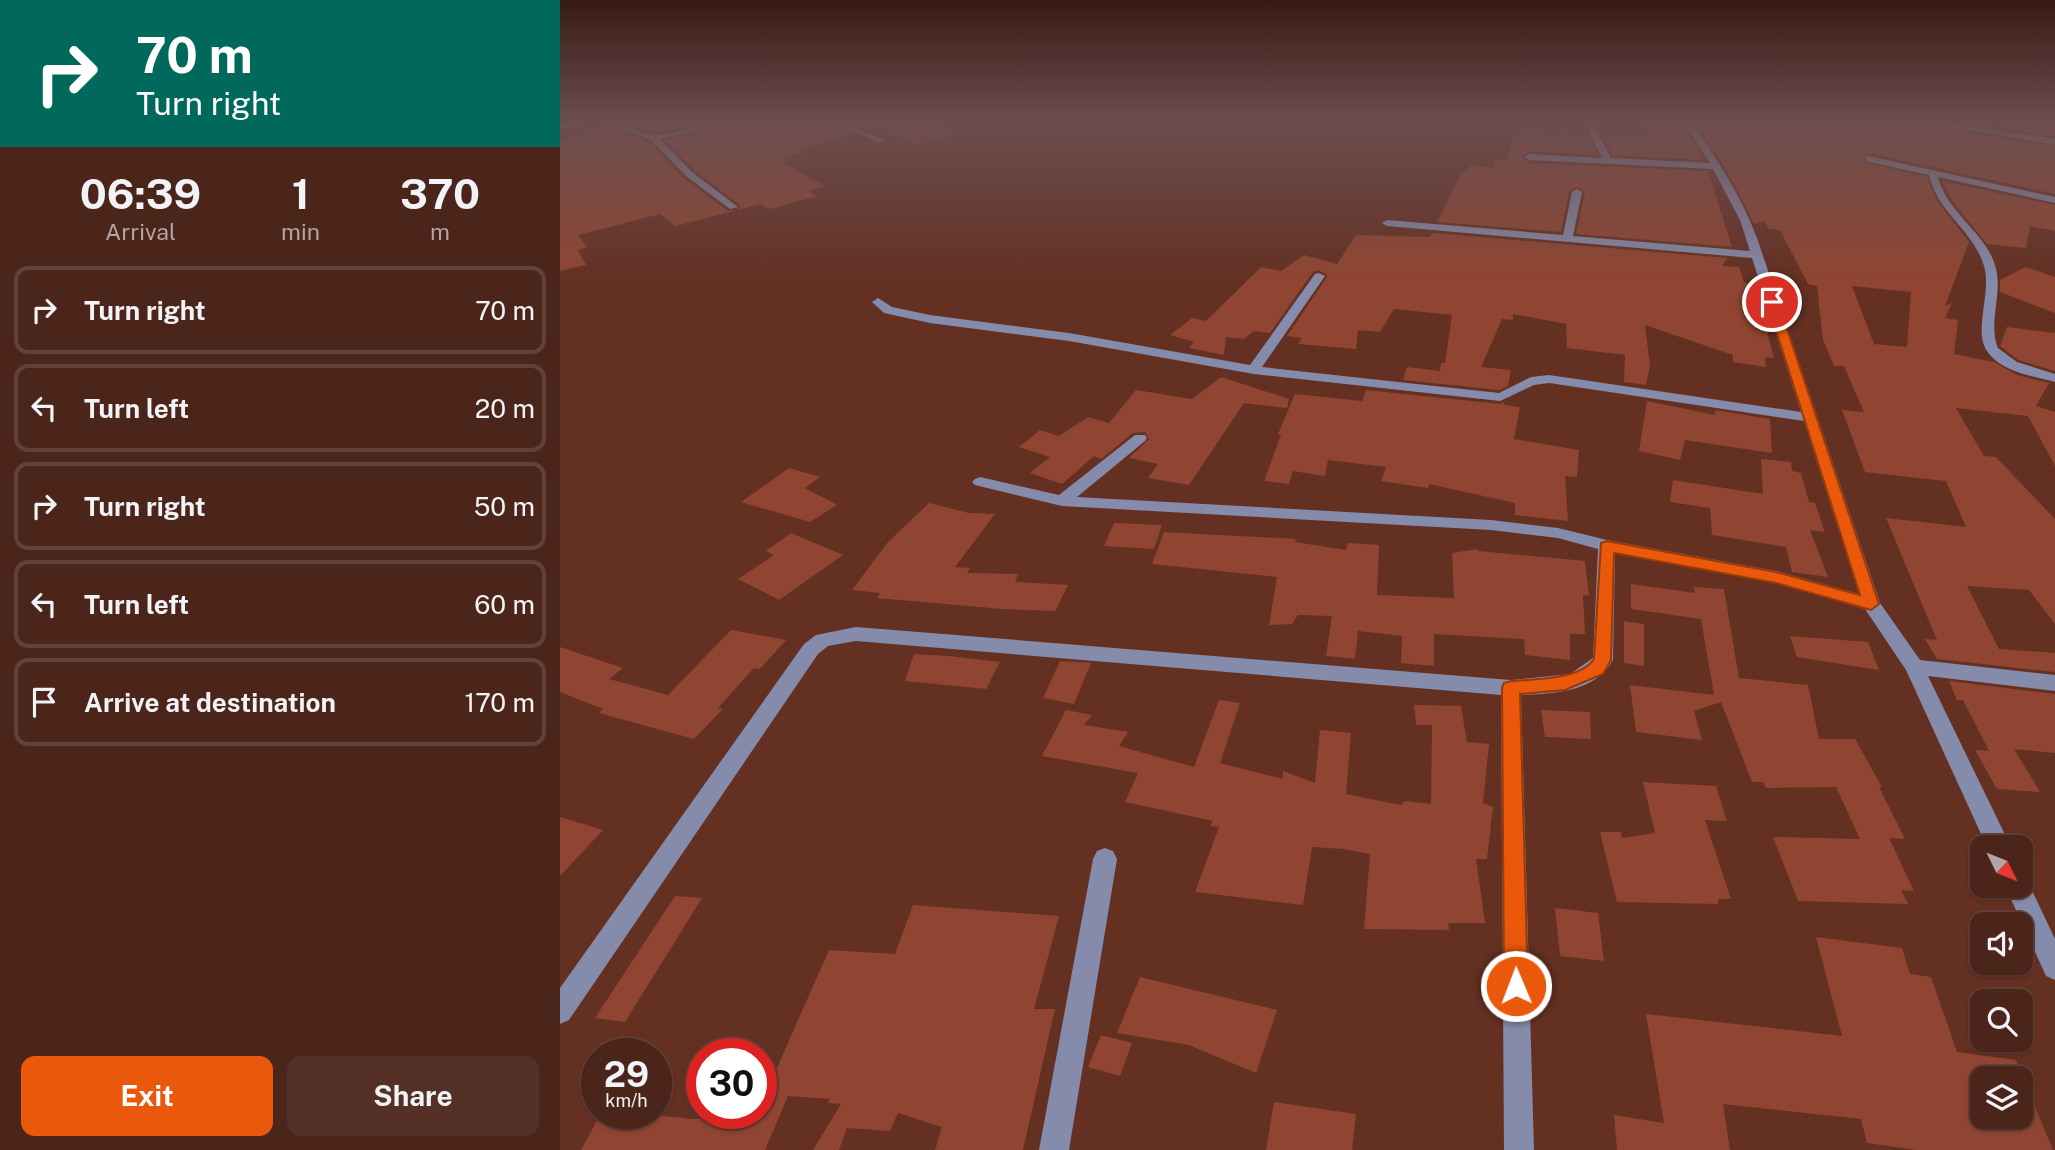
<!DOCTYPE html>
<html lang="en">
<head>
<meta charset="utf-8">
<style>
	body { margin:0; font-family:"Public Sans",sans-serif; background:#553027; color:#f1f3f6; height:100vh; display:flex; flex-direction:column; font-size:26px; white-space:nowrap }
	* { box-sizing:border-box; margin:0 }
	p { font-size:23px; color:#b2a4a2 }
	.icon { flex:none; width:38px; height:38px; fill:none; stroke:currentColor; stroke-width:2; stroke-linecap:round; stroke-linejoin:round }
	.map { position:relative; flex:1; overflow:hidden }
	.details { display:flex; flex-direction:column; background:#4b241a; width:560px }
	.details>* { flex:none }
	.guide { background:#00695c; color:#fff; overflow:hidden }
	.needle { width:46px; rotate:133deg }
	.tools { position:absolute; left:1410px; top:835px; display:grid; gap:14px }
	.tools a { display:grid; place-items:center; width:63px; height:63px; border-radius:14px; background:#4b241a; box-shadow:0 2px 5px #0004,0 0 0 2px #624139; font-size:35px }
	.speed { position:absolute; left:21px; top:1038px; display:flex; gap:14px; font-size:35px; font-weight:700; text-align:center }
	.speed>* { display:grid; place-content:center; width:91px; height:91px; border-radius:50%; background:#4b241a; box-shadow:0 2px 5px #0004,0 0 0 2px #624139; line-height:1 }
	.speed small { font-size:18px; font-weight:400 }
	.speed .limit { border:10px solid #d22; background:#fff; color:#111 }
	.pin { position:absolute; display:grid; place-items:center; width:60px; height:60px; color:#fff; margin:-30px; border:4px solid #fff; border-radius:50%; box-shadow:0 2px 7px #0007 }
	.me { position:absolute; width:77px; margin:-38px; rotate:359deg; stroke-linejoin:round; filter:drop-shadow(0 0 5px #0008) }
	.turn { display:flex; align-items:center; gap:24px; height:147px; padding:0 21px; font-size:32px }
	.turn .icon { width:91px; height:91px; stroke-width:2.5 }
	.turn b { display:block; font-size:49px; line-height:60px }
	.eta { display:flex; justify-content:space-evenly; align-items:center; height:119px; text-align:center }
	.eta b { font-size:42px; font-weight:700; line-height:49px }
	.button { display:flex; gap:14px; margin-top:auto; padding:14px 21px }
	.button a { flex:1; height:80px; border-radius:14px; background:#ea580c; color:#fff; font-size:28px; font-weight:700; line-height:80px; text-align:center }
	.button a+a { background:#553027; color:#f1f3f6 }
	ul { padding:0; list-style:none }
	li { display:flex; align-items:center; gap:21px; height:88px; margin:0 14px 10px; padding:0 7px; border:4px solid #624139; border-radius:14px }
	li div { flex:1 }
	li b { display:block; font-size:26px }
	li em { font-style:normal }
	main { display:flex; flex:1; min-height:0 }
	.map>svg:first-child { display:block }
	.building { fill:#8f4531; fill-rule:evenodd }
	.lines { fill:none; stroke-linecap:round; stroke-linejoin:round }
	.minor { fill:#858baa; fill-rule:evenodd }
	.route { fill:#ea580c; stroke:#983908; stroke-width:2 }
</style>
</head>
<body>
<main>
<section class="details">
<div class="guide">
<div class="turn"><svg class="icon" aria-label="right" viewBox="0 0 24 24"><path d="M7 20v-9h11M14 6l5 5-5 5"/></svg><div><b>70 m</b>Turn right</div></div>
</div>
<div class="eta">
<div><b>06:39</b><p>Arrival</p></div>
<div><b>1</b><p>min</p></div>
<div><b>370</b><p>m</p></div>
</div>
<ul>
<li><svg class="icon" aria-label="right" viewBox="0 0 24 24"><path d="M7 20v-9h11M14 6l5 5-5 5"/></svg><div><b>Turn right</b></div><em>70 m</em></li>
<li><svg class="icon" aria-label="left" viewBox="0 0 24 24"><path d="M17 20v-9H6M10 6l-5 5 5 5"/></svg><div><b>Turn left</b></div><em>20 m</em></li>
<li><svg class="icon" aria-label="right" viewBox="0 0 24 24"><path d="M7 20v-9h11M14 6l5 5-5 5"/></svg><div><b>Turn right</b></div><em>50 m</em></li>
<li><svg class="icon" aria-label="left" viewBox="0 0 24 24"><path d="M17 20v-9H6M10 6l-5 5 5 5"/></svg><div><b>Turn left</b></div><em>60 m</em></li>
<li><svg class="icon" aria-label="arrive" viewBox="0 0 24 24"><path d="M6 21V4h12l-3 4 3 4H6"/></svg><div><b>Arrive at destination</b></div><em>170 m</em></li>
</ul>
<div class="button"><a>Exit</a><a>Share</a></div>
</section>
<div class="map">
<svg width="1495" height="1150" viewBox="0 0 1495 1150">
	<rect width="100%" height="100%" fill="#643022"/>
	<g class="building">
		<path d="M67 121H152L98 132 63 122Z"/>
		<path d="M178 121H266L292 134 237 150 244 152 221 159 228 161 223 163 265 186 249 191 257 196 209 209 201 204 179 210 180 205 134 170 105 140 176 124Z"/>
		<path d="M285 121H372L401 133 354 145 318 126 307 130Z"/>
		<path d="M1084 121 1121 122 1145 160 1053 155 1042 135H1086Z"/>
		<path d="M1176 121H1353L1356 124 1495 147V194L1309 153 1303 162 1367 177 1377 201 1409 242 1385 306 1392 303 1385 318 1398 320 1394 354 1434 362 1457 375 1489 383 1476 406 1495 412V466L1468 416 1396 408 1424 456 1436 457 1495 519V624L1469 590 1407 586 1439 649 1495 653V672L1377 659 1365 639 1377 640 1326 518 1406 527 1386 481 1305 472 1282 410 1304 412 1284 366H1274L1263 340 1257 286 1248 284 1220 230 1209 229 1205 221 1194 224 1170 176 1135 123 1175 124ZM1292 286 1351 292 1347 347 1314 344Z"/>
		<path d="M1390 121H1472L1471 123 1495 127V136Z"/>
		<path d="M47 125 89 142 124 178 168 211 178 210 115 226 100 214 18 235 27 247 18 250 26 265 0 271V140L25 132 22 131Z"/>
		<path d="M956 130 1027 134 1038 155 969 151 962 157 969 163 1148 171 1172 247 1016 234 1025 193 1018 187 1009 191 1001 232 877 222 901 174 911 165 932 168 936 160 946 162Z"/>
		<path d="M1382 181 1495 205V231L1470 226 1466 248 1427 244 1391 199Z"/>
		<path d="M872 233 1167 258 1162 266 1179 267 1184 282 1187 283 1197 323 1205 324 1214 358 1205 357 1206 367 1173 362V355L1085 325 1090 366 1086 385 1064 382 1065 355 1007 348 1006 324 953 314V320L942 319 921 367 951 370 948 386 939 390 843 380 847 367 880 371 881 363H885L892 315 834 309 820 332 798 330 796 349 738 344 742 338 727 336 767 277 766 274 758 270 753 272 710 333 694 331 684 339 666 337 664 355 629 348 634 342 610 335 632 318 646 321 701 267 721 271 744 255 777 264 796 235 869 237Z"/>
		<path d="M1466 267 1495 277V313L1440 292V280Z"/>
		<path d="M1447 327 1495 333V371L1458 360 1440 346Z"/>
		<path d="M661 377 729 399 727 408 684 403 629 485 588 478 598 464 569 458 589 439 585 432 573 433 541 459 534 456 502 484 470 473 490 457 459 447 480 430 499 436 528 417 549 423 576 390 632 399Z"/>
		<path d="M806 390 940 404 944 402V405L960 407 954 439 1019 450 1017 477 1005 476 1008 521 955 515V503L869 484 868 488 821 481 826 467 768 460 765 476 733 471 729 484 704 481 721 435 718 434 735 394 802 401Z"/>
		<path d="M1087 401 1155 415 1154 410 1210 419 1212 453 1125 440 1120 460 1079 451Z"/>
		<path d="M1201 459 1231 462 1232 471 1241 473 1249 502 1255 503 1265 532 1250 530 1268 577 1232 572 1226 547 1152 535 1150 508 1110 502 1113 480 1203 494Z"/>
		<path d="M229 468 260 477 245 488 277 505 250 522 181 502Z"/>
		<path d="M369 503 409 513 435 514 395 567 410 568 407 573 458 574 455 582 508 585 495 611 442 609 317 598 320 593 292 590 328 542Z"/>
		<path d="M554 523 602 525 594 549 544 546Z"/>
		<path d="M604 532 736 539 735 542 786 550 788 543 819 545 817 595 894 598 892 553 917 549 918 551 1025 561 1029 596 1023 595 1025 634H1010V660L965 655 964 639 874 634V666L841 663 842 636 798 631 795 659 766 656 772 616 738 615 732 624 709 625 717 577 592 564Z"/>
		<path d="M231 533 283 555 219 600 178 579 214 555 206 551Z"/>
		<path d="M1071 584 1135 593 1134 587 1164 589 1179 678 1248 685 1259 739H1295L1322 787H1319L1345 839 1329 838 1354 891 1341 890 1348 904 1238 901 1213 837 1300 839 1276 787 1206 788 1203 782H1192L1161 702 1134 711 1142 740 1076 732 1070 685 1154 695 1141 619 1071 609Z"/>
		<path d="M1064 621 1084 624V666L1064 663Z"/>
		<path d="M171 630 226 640 200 669 194 668 158 708 163 709 134 739 39 713 43 709 0 692V647L63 668 49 679 108 695Z"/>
		<path d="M1230 636 1308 642 1319 670 1237 657Z"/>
		<path d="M354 654 389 656 440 662 426 689 345 681Z"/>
		<path d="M500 661 531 663 514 704 483 698Z"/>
		<path d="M1389 681 1495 694V753L1454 749 1480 792 1437 789 1415 750 1429 751 1403 700H1397Z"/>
		<path d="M659 700 680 703 660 763 723 779V771L755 783 760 730 791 733 786 794 841 805 845 801 871 804 872 725H856L854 705 901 706 907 742 929 744 923 803 933 807 927 859H916L925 923H888L889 930 804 929 810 854 784 849 752 847 743 905 635 892 659 827 650 826 653 821 565 802 578 773 482 756 506 710 532 715 524 725 568 732 559 746 634 767Z"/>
		<path d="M981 710 1030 712 1031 739 985 737Z"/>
		<path d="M1083 782 1156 786 1167 821 1145 820 1171 899H1158V904L1057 902 1040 832H1061L1062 838 1095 833Z"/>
		<path d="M0 817 43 830 0 876Z"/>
		<path d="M115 896 142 898 65 1022 35 1018Z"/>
		<path d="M353 905 499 916 474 1009H495L463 1150H375L382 1127 338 1113 330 1131 287 1128 279 1150H253L281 1104 268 1103 270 1099 228 1096 205 1150H21L41 1113H78L131 1119 196 1116 197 1113H201V1104L269 950 335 954Z"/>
		<path d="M995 908 1038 913 1044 961 1000 956Z"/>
		<path d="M1256 937 1342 948 1350 974 1371 977 1397 1052 1456 1060 1493 1150H1356L1307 1143 1301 1119 1163 1104 1170 1150H1057L1054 1115 1104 1123 1086 1014 1282 1036ZM1423 1078H1461V1116H1423Z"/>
		<path d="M580 977 717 1010 696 1073 629 1045 557 1033Z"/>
		<path d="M541 1035 572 1043 560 1076 528 1067Z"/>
		<path d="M714 1102 796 1114 792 1150H706Z"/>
	</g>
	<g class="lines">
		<g class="minor">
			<path d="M20 121H33L0 130V126Z"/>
			<path d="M44 121C63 120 80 136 98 135 124 132 148 121 175 121L100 139 132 172 178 207 170 209 126 176 91 140Z"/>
			<path d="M268 121H279L325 140 318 142Z"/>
			<path d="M1029 121H1037L1035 128 1051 158 1150 163 1123 121H1131C1156 158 1181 195 1197 238L1320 603 1360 660 1495 675V691L1368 676 1451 847H1427L1346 670 1305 609 1216 583 1055 553 1053 660C1035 692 994 694 961 695L974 1150H944L941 695 296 641 268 646 258 654 9 1020 0 1024V988L244 644 256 635 296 627 951 680 1010 674 1033 658 1038 549 998 538 931 530 502 506 415 485 412 482 415 479 420 477 499 495 575 435H585L587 438 585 441 517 497 931 520 998 528 1047 540 1216 571 1299 594 1244 421 989 383 974 385 940 401 694 374 509 341 370 323 324 313 312 302 318 298 332 307 370 315 509 333 690 365 755 274 759 273 765 276 702 367 939 393 971 377 989 375 1241 412 1192 258 827 226 822 223 827 220 1003 235 1012 192 1017 189 1022 192 1013 236 1190 251 1180 220 1153 169 969 160 965 157 969 154 1042 158 1027 128Z"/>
			<path d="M1356 121H1374L1495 139V145Z"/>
			<path d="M1308 156 1495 197V203L1378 177C1387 212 1422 230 1434 262 1445 291 1427 321 1438 348L1457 362 1495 374V382C1473 376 1441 372 1427 351 1413 331 1432 292 1424 266 1414 231 1377 212 1369 175L1305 161Z"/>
			<path d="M545 848 553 851 557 859 509 1150H479L533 859 537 851Z"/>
			<path d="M1461 876 1466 878 1495 939V980L1486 976 1445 886H1461Z"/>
		</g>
	</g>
	<linearGradient id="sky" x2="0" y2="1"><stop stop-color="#371a13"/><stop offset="0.43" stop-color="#6c4e4f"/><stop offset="1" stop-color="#6c4e4f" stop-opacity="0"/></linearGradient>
	<rect width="1495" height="282" fill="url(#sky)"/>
	<path class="route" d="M1208 300 1218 302 1319 604 1311 610 1216 583 1054 553 1051 660 1043 674 1005 690 960 694 968 986 965 994 956 998 948 994 944 986 942 688 944 683 951 681C974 679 1020 680 1034 659L1041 543 1047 541 1216 572 1300 595 1207 302Z"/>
</svg>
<div class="tools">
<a><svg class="needle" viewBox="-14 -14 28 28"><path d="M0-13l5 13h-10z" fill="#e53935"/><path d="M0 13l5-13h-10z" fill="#b2a4a2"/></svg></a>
<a><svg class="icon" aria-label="sound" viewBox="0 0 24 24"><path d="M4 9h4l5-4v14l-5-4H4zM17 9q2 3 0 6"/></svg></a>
<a><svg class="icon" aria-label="search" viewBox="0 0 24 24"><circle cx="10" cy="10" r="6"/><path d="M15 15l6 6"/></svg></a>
<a><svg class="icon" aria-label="layers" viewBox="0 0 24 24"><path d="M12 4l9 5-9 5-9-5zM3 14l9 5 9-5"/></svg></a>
</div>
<div class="speed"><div>29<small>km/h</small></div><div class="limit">30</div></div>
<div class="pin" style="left:1212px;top:302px;background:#d93025"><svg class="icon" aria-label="arrive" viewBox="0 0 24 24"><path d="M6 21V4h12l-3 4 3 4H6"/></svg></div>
<svg class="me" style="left:956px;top:986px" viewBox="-20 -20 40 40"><circle r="17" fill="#ea580c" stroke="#fff" stroke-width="3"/><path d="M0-11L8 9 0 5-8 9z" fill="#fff"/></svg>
</div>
</main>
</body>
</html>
